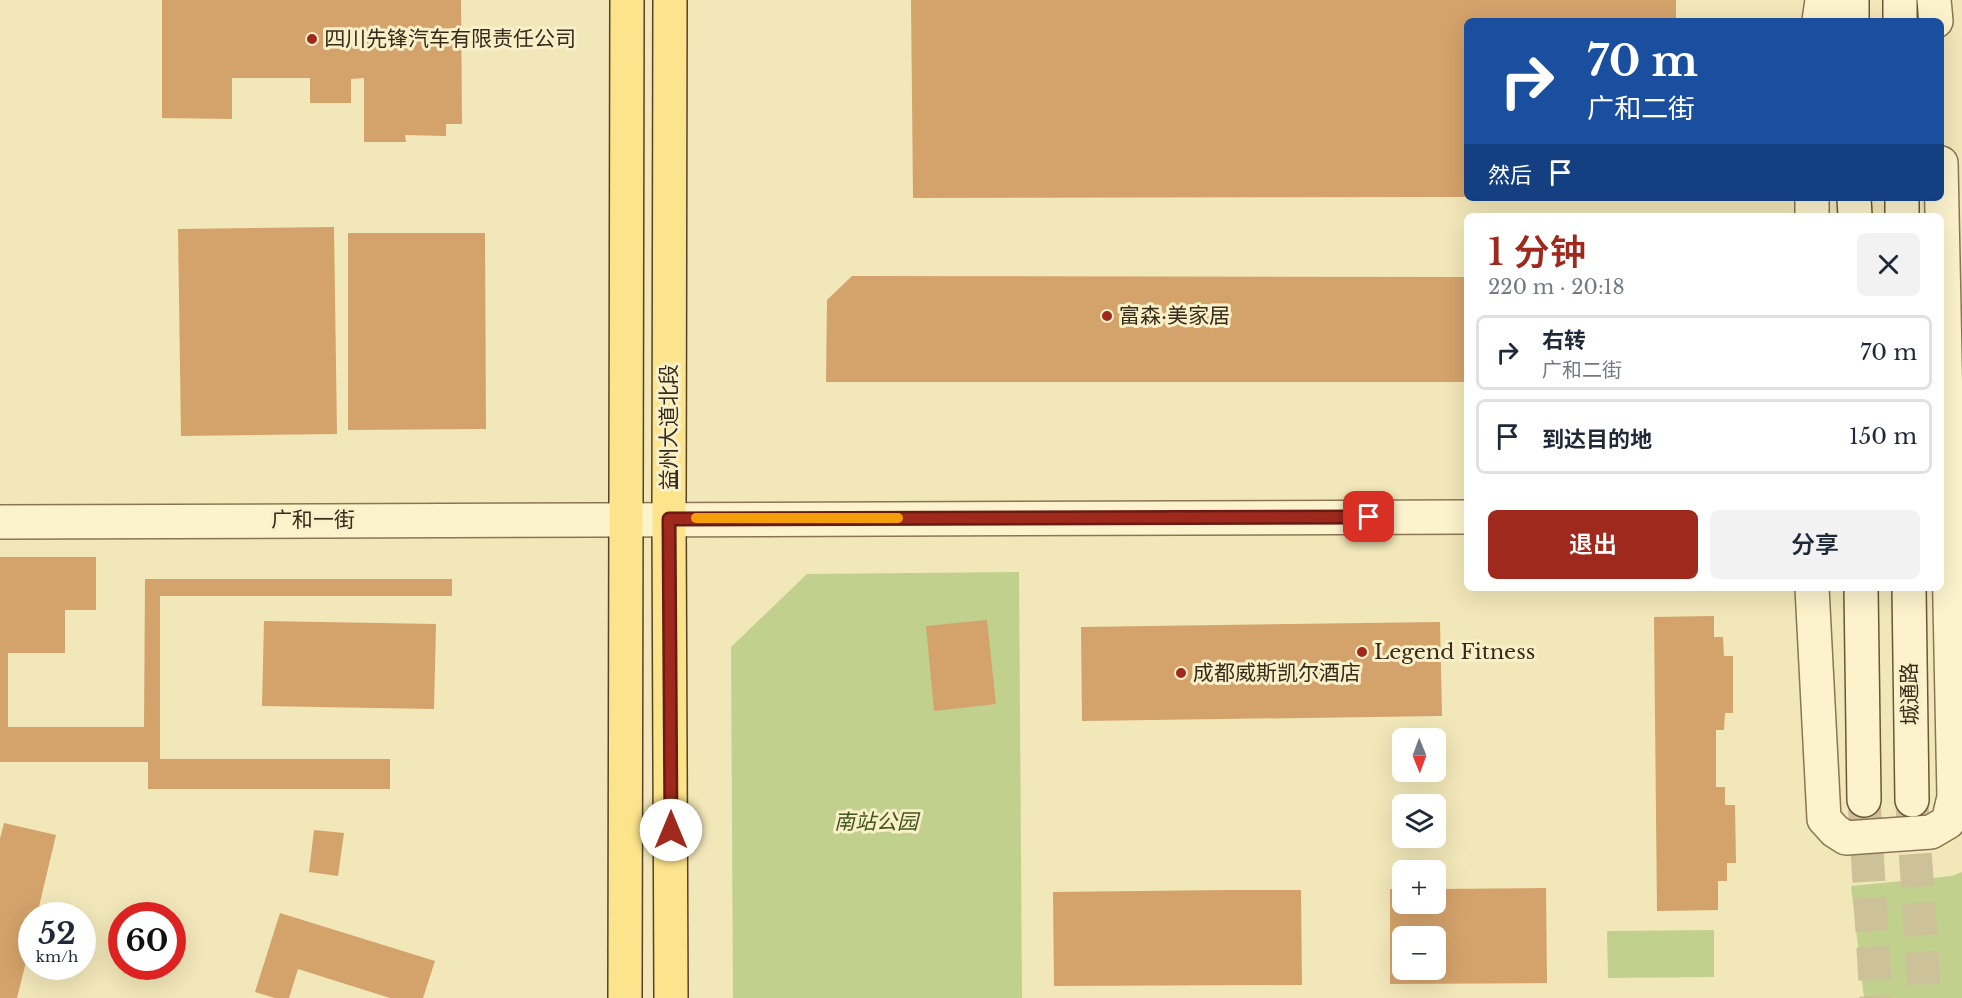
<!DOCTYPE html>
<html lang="zh">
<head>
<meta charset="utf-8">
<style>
	body { margin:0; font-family:"Libre Baskerville","Noto Sans SC",serif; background:#f2f2f3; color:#1f2937; height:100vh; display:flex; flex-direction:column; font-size:22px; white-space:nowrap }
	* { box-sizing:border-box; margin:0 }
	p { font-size:20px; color:#747a83 }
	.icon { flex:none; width:33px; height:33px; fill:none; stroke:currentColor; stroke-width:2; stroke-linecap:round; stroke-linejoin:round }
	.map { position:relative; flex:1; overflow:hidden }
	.details { position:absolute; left:1464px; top:213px; width:480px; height:378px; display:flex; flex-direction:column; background:#fff; border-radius:9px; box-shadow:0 6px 24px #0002 }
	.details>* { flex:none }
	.hud { position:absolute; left:1464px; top:18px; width:480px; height:183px; border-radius:9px; box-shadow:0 6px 24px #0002; background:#1a4fa0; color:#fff; overflow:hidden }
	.needle { width:39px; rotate:179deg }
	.buttons { position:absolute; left:1392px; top:728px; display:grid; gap:12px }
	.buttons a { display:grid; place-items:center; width:54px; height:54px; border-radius:9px; background:#fff; box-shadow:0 6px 24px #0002; font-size:30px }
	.speed { position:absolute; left:18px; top:902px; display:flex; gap:12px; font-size:30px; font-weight:700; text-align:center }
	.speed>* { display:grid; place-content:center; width:78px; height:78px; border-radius:50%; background:#fff; box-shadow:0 6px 24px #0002; line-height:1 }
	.speed small { font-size:15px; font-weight:400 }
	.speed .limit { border:9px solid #d22; background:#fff; color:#111 }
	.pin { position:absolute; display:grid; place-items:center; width:51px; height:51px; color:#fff; margin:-26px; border-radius:12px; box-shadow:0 3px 9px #0006 }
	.me { position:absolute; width:66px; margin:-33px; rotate:0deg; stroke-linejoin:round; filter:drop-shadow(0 0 4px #0008) }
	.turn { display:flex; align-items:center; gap:21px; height:126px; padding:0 24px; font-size:27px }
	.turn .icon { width:78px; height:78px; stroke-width:2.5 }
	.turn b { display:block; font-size:42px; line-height:51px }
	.then { display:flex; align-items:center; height:57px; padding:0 24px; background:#0003; gap:12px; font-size:22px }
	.round { display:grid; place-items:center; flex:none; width:63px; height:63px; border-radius:9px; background:#f2f2f3 }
	.head { display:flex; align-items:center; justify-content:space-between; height:102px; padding:0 24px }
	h1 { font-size:36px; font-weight:600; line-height:45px; color:#9f291d }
	.button { display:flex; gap:12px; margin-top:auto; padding:12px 24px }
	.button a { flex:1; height:69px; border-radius:9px; background:#9f291d; color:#fff; font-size:24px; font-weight:600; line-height:69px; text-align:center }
	.button a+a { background:#f2f2f3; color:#1f2937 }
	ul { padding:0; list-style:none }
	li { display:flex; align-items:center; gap:18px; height:75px; margin:0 12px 9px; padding:0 12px; border:3px solid #e0e1e3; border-radius:9px }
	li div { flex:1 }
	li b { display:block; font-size:22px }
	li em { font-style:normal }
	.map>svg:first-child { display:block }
	.green { fill:#c1d08d }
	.building { fill:#d4a26b; fill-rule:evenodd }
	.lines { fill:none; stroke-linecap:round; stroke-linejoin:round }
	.secondary-tunnel { stroke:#cdc199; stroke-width:33; stroke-dasharray:33 16; stroke-linecap:butt }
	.tertiary-casing { stroke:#8a7652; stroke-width:36 }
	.secondary-casing { stroke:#6b5636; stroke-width:36 }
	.primary-casing { stroke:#564228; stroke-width:36 }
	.tertiary { stroke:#fcf3cd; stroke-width:33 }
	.secondary { stroke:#fcf3cd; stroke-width:33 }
	.primary { stroke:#fbe48b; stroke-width:33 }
	.route-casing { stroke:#671b13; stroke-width:15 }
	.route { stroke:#9f291d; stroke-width:10 }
	.slow { stroke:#f59e0b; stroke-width:10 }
	.poi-dot { fill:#9f291d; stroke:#f9f0c9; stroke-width:2 }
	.labels { text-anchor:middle; stroke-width:6; stroke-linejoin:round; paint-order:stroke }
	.poi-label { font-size:21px; fill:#372b19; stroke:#f9f0c9; text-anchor:start }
	.street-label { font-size:21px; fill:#372b19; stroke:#f9f0c9 }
	.park-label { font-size:21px; font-style:italic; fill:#42561e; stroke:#f9f0c9 }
</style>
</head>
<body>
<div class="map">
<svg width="1962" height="998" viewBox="0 0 1962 998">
	<rect width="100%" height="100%" fill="#f2e7b9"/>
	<g class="green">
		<path d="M1019 572 1022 998H733L731 647 807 574Z"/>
		<path d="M1962 872V998H1864L1851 886 1952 876Z"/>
		<path d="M1714 930V977L1608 978 1607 931Z"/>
	</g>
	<g class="building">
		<path d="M162 0H461L462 124H446V136L405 135 406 142H364V78L351 79V103H310V78H232V119L162 118Z"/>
		<path d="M911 0H1676V21H1467V197L913 198Z"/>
		<path d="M334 227 337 434 181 436 178 229Z"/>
		<path d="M348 233H485L486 429 348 430Z"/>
		<path d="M852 276 1467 277V382H826L827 300Z"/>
		<path d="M0 557H96V610H65V653H8V727H144L145 579H452V596H160V759H390V789H148V762H0Z"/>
		<path d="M1714 616V637H1723L1724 656H1733V713H1725L1724 730H1716V787H1725V805H1735L1736 863H1727V881H1718V910L1657 911 1654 617Z"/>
		<path d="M987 620 996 704 934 711 926 626Z"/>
		<path d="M264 621 436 624 434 709 262 706Z"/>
		<path d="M1440 622 1442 716 1082 721 1081 627Z"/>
		<path d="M4 823 56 835 37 915H32V938L17 998H0V839Z"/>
		<path d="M314 830 344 833 338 876 309 872Z"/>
		<path d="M1546 888 1547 983 1390 984V889H1402V903H1436V889ZM1402 936H1436V969H1402Z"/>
		<path d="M1227 890H1301L1302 985 1054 986 1053 892Z"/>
		<path d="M280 913 435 961 423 998H390L298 969 289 998H275L255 992Z"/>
	</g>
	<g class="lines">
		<g class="secondary-tunnel">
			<path d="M1864 800 1876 998"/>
			<path d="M1912 805 1925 998"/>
		</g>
		<g class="tertiary-casing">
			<g id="tertiary">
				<path d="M1934 0 1936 21"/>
				<path d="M1819 21 1822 0"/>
				<path d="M1812 216V198"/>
				<path d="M0 522 1467 517"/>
				<path d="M1812 588 1824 819 1835 831 1846 838 1931 832 1948 822 1954 797 1941 163"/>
			</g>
		</g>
		<g class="secondary-casing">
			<g id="secondary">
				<path d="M1852 0V21"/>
				<path d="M1900 21V0"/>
				<path d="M1854 198 1855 216"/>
				<path d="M1902 198V216"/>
				<path d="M1861 588 1864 800"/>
				<path d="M1909 588 1912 800"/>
			</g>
		</g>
		<g class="primary-casing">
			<g id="primary">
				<path d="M670 0 669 519 671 998"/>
				<path d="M625 998 627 0"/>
			</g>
		</g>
		<use href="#tertiary" class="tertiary"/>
		<use href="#secondary" class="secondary"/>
		<use href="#primary" class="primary"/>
	</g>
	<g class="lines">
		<g class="route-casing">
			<path id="route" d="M671 830 669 519 1369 517"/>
		</g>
		<use href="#route" class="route"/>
		<path class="slow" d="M696 518H898"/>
	</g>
	<g class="poi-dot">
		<circle cx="312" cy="39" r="6"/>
		<circle cx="1107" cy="316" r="6"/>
		<circle cx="1362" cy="652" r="6"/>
		<circle cx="1181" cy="673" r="6"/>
	</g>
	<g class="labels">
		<g class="poi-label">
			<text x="324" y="46">四川先锋汽车有限责任公司</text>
			<text x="1119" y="323">富森·美家居</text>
			<text x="1374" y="659">Legend Fitness</text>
			<text x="1193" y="680">成都威斯凯尔酒店</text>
		</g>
		<g class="street-label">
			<text transform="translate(669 427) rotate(-90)" y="7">益州大道北段</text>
			<text x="313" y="527">广和一街</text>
			<text transform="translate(1910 694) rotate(-91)" y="7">城通路</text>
		</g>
		<g class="park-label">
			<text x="876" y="829">南站公园</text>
		</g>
	</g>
</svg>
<div class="buttons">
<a><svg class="needle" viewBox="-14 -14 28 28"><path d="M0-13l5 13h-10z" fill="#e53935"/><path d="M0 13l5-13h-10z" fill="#747a83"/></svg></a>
<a><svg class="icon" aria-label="layers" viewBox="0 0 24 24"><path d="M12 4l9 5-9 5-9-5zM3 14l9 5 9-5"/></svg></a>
<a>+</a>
<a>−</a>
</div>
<div class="speed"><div>52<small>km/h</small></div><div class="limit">60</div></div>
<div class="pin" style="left:1369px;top:517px;background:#d93025"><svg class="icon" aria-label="arrive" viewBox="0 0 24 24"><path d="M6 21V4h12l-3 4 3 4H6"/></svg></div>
<svg class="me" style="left:671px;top:830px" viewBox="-20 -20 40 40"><circle r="19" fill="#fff"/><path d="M0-13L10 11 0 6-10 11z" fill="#9f291d"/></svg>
<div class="hud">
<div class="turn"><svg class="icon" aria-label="right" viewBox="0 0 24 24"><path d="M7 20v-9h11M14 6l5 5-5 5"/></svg><div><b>70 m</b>广和二街</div></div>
<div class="then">然后<svg class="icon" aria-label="arrive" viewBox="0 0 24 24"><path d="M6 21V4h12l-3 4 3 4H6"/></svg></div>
</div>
<section class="details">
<div class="head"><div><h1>1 分钟</h1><p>220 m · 20:18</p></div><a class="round"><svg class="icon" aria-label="close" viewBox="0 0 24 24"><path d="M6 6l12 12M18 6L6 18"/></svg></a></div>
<ul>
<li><svg class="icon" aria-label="right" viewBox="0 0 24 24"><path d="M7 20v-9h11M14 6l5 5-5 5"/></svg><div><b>右转</b><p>广和二街</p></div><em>70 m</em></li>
<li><svg class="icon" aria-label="arrive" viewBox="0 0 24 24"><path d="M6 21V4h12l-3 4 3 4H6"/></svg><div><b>到达目的地</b></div><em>150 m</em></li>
</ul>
<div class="button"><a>退出</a><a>分享</a></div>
</section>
</div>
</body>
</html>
